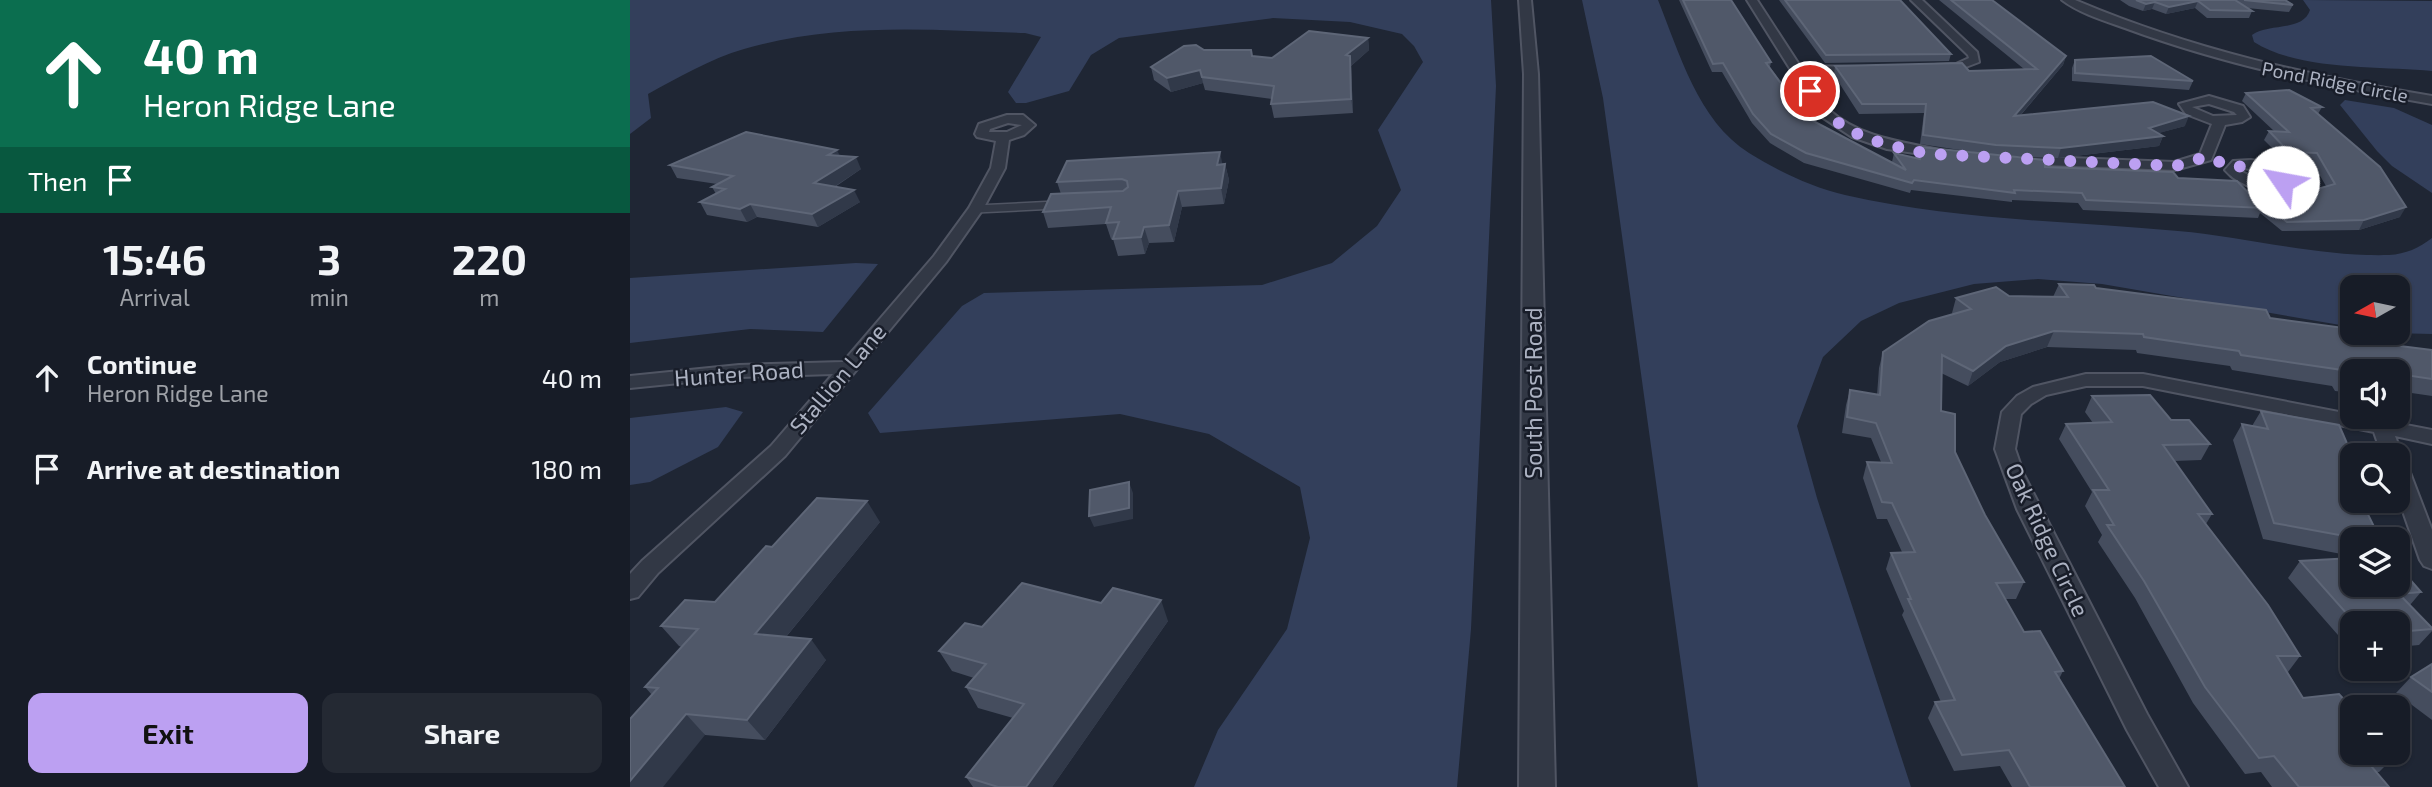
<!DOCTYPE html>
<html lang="en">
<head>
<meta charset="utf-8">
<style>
	body { margin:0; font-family:"Exo 2",sans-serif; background:#242933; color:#f1f3f6; height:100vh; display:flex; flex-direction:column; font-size:26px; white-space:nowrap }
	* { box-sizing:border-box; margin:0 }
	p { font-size:23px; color:#9ea1a7 }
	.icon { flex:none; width:38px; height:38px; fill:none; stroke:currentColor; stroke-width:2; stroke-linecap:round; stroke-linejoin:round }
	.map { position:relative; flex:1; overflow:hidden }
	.panel { display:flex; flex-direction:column; background:#171c27; width:630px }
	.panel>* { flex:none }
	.guide { background:#0b6e4f; color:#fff; overflow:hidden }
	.needle { width:46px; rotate:261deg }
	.fabs { position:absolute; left:1710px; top:275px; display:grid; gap:14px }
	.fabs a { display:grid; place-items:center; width:70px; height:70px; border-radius:14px; background:#171c27; box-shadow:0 2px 5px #0004,0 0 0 2px #363a44; font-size:35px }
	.pin { position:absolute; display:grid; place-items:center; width:60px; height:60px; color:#fff; margin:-30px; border:4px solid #fff; border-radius:50%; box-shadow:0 2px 7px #0007 }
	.me { position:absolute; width:77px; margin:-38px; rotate:303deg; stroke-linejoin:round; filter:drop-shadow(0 0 5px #0008) }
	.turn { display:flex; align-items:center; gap:24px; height:147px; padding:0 28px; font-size:32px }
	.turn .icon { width:91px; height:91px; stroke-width:2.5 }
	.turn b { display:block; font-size:49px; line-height:60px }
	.then { display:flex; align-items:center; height:66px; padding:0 28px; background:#0003; gap:14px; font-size:26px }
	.eta { display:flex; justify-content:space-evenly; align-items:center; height:119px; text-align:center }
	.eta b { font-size:42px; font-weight:700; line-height:49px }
	.primary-button { display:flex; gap:14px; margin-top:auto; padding:14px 28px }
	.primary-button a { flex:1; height:80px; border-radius:14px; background:#bca0f2; color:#111; font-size:28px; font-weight:700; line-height:80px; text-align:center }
	.primary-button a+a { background:#242933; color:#f1f3f6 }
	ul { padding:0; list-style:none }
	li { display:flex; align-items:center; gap:21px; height:91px; padding:0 28px }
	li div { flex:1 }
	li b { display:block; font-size:26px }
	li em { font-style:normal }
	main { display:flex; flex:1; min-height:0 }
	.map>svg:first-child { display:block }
	.water { fill:#333f5b }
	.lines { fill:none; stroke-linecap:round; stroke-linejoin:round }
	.service-casing { stroke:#505563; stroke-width:10 }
	.minor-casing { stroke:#505563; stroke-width:4 }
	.tertiary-casing { stroke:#505563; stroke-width:4 }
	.service { stroke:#323845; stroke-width:7 }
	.minor { fill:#323845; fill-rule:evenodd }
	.tertiary { fill:#323845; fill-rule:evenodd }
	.wall { fill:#454d5e }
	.shaded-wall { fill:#313949 }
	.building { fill:#505869; stroke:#5e6677; stroke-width:2 }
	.route { stroke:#bca0f2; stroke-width:12; stroke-dasharray:0 21.6 }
	.labels { text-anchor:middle; stroke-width:5; stroke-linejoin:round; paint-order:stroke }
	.far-street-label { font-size:19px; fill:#acb2c2; stroke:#181d29 }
	.street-label { font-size:23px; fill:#acb2c2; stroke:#181d29 }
</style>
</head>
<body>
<main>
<section class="panel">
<div class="guide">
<div class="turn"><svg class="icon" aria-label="ahead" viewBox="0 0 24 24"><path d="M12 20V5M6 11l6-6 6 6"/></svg><div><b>40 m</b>Heron Ridge Lane</div></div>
<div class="then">Then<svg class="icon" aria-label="arrive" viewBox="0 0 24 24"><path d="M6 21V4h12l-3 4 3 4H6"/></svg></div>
</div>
<div class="eta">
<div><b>15:46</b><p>Arrival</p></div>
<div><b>3</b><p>min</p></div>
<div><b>220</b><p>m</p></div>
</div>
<ul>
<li><svg class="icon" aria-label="ahead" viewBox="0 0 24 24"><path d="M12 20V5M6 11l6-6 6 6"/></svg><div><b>Continue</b><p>Heron Ridge Lane</p></div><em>40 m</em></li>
<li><svg class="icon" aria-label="arrive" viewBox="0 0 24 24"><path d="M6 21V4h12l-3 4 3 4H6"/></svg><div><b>Arrive at destination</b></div><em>180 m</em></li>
</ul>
<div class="primary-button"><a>Exit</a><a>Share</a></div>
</section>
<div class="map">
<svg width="1802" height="787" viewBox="0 0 1802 787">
	<rect width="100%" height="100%" fill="#1f2634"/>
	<g class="water">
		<path d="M0 0H861L866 86 841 629 827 787H564L588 730 657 629 680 538 670 487 579 434 490 414 250 433 238 413 332 306 354 293 632 285 702 263 747 226 771 190 748 130 793 62 784 46 772 34 720 22 643 18 489 38 461 55 439 91 396 103H386L378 92 411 37 395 33C301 30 207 22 114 49 80 59 49 77 18 94L21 118 0 134Z"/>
		<path d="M952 0H1028C1049 52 1068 121 1119 153 1148 171 1181 187 1215 195 1324 220 1437 221 1548 231 1618 237 1687 257 1759 255 1776 254 1789 248 1802 238V334L1761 333 1768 332V287H1722V327L1472 284 1408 279 1344 284 1269 303 1231 321 1193 357 1167 426 1187 498 1281 787H1068L973 98Z"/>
		<path d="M1673 0 1802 1V71C1750 66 1669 71 1624 42L1622 35C1638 23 1673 32 1680 10Z"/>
		<path d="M1715 100 1764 108 1802 125V193L1762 166 1747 151 1710 105Z"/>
		<path d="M226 263 248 264 193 332 120 329 0 343V278Z"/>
		<path d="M96 407 113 412 88 447 20 482 0 485V418Z"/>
	</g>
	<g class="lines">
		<g class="service-casing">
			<path id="service" d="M346 209 426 205"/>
		</g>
		<g class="minor-casing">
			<g id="minor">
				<path d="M1117 0H1127L1170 66 1233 67 1235 69 1229 72 1174 73C1182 85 1189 102 1199 110 1233 140 1277 142 1319 152V158L1257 149 1222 137 1189 115Z"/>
				<path d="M1281 0H1292L1347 52 1349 62 1328 70 1304 69V65L1326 64 1339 58 1338 55Z"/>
				<path d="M1432 0H1445C1560 49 1679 76 1802 96V104C1698 86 1595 65 1495 28 1475 21 1449 13 1432 0Z"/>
				<path d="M1579 96 1613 106 1620 117 1612 122 1595 125 1581 160 1545 170 1389 164 1382 160 1389 156 1544 162 1570 154 1582 124 1556 114 1549 104ZM1579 104 1604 112 1607 115 1583 116 1562 107Z"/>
				<path d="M393 115 405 125 394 135 379 140 375 168 353 209 316 262 155 456 28 573 8 597 0 599V574L12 561 141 446 203 374 109 377 0 388V376L109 365 213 362 304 256 339 208 361 168 366 141 347 137 345 134 349 124 377 115ZM378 123 392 125 377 132H359L360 129Z"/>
				<path d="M1621 160C1635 162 1658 166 1660 182 1642 197 1609 187 1595 170L1603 161ZM1612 168 1629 170 1646 179H1627L1612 172Z"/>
				<path d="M1456 374H1513L1802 430V444L1765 436 1772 455 1768 460V455H1752L1744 432 1513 386H1456L1416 395 1401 404 1391 414 1385 449 1394 475 1517 714 1558 787H1529L1497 730 1387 509 1365 449 1372 412 1387 396 1403 387Z"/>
				<path d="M1768 463 1775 465 1779 470 1802 530V569L1794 566 1790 560 1768 497Z"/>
			</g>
		</g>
		<g class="tertiary-casing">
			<path id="tertiary" d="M889 0H901L908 74 925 787H889L894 74Z"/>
		</g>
		<use href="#service" class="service"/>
		<use href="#minor" class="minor"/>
		<use href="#tertiary" class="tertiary"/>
	</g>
	<g class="wall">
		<path d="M1049 0H1101L1141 62 1140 67 1167 105 1166 112 1262 162 1264 153 1288 159 1291 147 1363 155 1290 144 1294 113 1229 114 1204 75 1205 66 1339 71 1394 69 1309 0H1362L1436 56 1433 65 1390 116 1555 126 1528 133 1533 136 1529 146 1428 158 1363 155 1415 167 1548 178 1620 195 1621 193 1677 192 1696 186 1682 162 1655 161 1634 140 1639 131H1644L1612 101 1616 93 1692 107 1688 114 1770 217 1729 230 1652 231 1630 213 1628 218 1453 210 1448 203 1382 200V202L1281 190 1280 193 1174 163 1140 143 1122 123 1092 72H1082Z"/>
		<path d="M1149 0H1270L1321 54 1319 61 1195 63Z"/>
		<path d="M1490 0H1655L1663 5 1659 12 1617 8 1622 11 1619 18H1577L1565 8 1536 14 1522 9 1513 11 1499 6Z"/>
		<path d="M738 38 739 50 721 66 723 113 644 118 641 104 642 99 575 90 573 83 541 92 524 80 521 67 574 50 642 58Z"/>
		<path d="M1445 60 1563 81 1559 90 1442 81V68Z"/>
		<path d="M210 156 231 169 205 187 230 202 188 227 127 217 117 222 77 215 70 202 86 194 82 187 87 184 47 178 40 165Z"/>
		<path d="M595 164 599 180 594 204 552 207 544 242 519 243 515 254 488 256 483 239H481L476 224 418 228 413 212 431 194 427 182Z"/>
		<path d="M1429 284 1466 288 1640 318 1738 342 1802 350V396L1768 391V371H1722V393L1705 391 1702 386 1602 370 1600 366 1507 353 1506 350 1417 347 1370 362 1338 386 1311 373V411L1325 452 1355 515 1394 582 1386 599H1375L1394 632 1433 671 1429 679 1495 787H1382L1370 766 1324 771 1298 718 1305 702H1311L1272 615 1274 611 1256 569 1261 553 1272 552 1257 519H1247L1233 478 1237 462H1251L1241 438 1212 433 1216 405 1220 390 1247 395 1249 368 1253 352 1323 314 1322 313 1326 298 1379 296 1423 297Z"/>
		<path d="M1462 396 1541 420 1580 444 1571 460 1544 461 1582 514 1576 524 1670 656 1658 672 1673 698 1765 756 1749 772H1746L1759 787H1642L1631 772 1615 774 1563 703 1505 598 1468 542 1472 535 1455 506 1462 492 1429 439 1436 424 1463 423 1455 412Z"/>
		<path d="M1631 411 1722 455V500L1750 539H1722V556L1633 539 1603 440 1612 424 1622 426Z"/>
		<path d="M250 522 156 637 196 660 135 740 75 735 22 695 15 687 52 647 49 646 31 626 85 602 142 547Z"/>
		<path d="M1670 561 1791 592 1780 605 1802 628V631L1789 645 1768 647V623H1722V651L1658 578Z"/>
		<path d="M471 603 538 621 422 787H343L336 777 383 718 348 708 336 687 344 678 322 671 309 651 352 627Z"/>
		<path d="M1802 664V720L1766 693 1781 677Z"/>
	</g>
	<g class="shaded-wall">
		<path d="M1568 1 1565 8 1536 14 1539 7Z"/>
		<path d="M1525 2 1522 9 1513 11 1516 4Z"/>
		<path d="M738 38 739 50 721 66 723 113 716 55Z"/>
		<path d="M1436 56 1433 65 1381 126 1384 116Z"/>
		<path d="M570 70 573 83 541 92 537 78Z"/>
		<path d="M1559 116 1555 126 1515 137 1519 128Z"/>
		<path d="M1533 136 1529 146 1428 158 1431 148Z"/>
		<path d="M207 150 213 162 198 155Z"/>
		<path d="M590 152 593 167 587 165Z"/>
		<path d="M226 157 231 169 190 196 184 183Z"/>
		<path d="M595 164 599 180 594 204 591 188Z"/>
		<path d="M224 190 230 202 188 227 182 214Z"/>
		<path d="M548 191 552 207 544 242 539 225Z"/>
		<path d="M120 204 127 217 117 222 110 209Z"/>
		<path d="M1776 207 1770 217 1729 230 1734 220Z"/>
		<path d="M514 227 519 243 515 254 511 237Z"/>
		<path d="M1424 331 1417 347 1370 362 1338 386 1343 371 1376 346Z"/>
		<path d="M499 482 503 493V519L464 527 459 516Z"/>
		<path d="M237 501 250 522 141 655 125 634Z"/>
		<path d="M531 600 538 621 422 787H396Z"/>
		<path d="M181 639 196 660 135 740 117 720Z"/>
		<path d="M56 714 75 735 33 787H0V781Z"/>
	</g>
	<g class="building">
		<path d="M1053 0H1101L1141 62 1136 63 1167 105H1153L1276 170 1264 153 1290 159 1291 147 1415 160V167L1543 172 1548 178 1607 181 1633 208 1456 200 1452 193 1384 190 1385 193 1284 180 1282 183 1176 153 1141 134 1123 114 1093 63 1083 64Z"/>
		<path d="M1155 0H1270L1321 54 1196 55Z"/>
		<path d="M1321 0H1362L1436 56 1384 116 1523 102 1559 116 1519 128 1533 136 1431 148 1366 145 1293 135 1296 104H1232L1205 66 1332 63 1339 71 1407 69Z"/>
		<path d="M1506 0H1605L1622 11 1580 10 1568 1 1539 7 1525 2 1516 4Z"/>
		<path d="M1614 0H1655L1663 5Z"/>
		<path d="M679 31 738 38 716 55 720 56 721 99 641 104 644 86 572 77 570 70 537 78 521 67 554 46 566 45 574 50H621L622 56 642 58Z"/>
		<path d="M1521 56 1563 81 1445 73V60Z"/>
		<path d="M1659 90 1692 107 1681 108 1750 167 1776 207 1734 220 1657 222 1621 193 1677 192 1705 184 1687 153 1659 152 1639 131 1659 132 1616 93Z"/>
		<path d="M116 132 207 150 198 155 226 157 184 183 224 190 182 214 120 204 110 209 70 202 95 189 82 187 103 176 40 165Z"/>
		<path d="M590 152 587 165 595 164 591 188 548 191 539 225 514 227 511 237 483 239 489 222 476 223 481 207 413 212 421 194 493 191 498 187 497 181 492 179 427 182 437 161Z"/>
		<path d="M1429 284 1464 285 1466 288 1636 310 1640 318 1722 329V332H1731L1738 342 1802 350V379L1768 374V371H1722V376L1715 375 1712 370 1611 355 1609 351 1514 337 1513 334 1424 331 1376 346 1343 371 1312 355 1311 411 1325 414V452L1355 515 1394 582 1366 583 1394 632 1410 631 1433 671 1425 672 1495 787H1400L1379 750 1332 755 1305 702 1325 700 1278 599H1281L1261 553 1285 552 1262 503 1252 502 1237 462 1262 463 1246 423 1217 417 1220 390 1250 395 1253 352 1299 321 1341 309 1326 298 1366 287 1379 296 1438 297Z"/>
		<path d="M1520 395 1541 420H1559L1580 444 1533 445 1582 514H1568L1638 605 1670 656H1647L1673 698 1709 694 1722 708V752H1762L1765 756 1736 760 1759 787H1669L1644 756 1629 758 1575 687 1514 581 1477 525H1484L1463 490H1479L1436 424 1482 422 1462 396Z"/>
		<path d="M1631 411 1709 425 1722 455V476H1719L1722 482V500H1731L1750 539H1731L1644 523 1612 424 1638 429Z"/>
		<path d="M499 482V508L459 516 460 490Z"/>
		<path d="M187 498 237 501 125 634 181 639 117 720 56 714 0 781V719L28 688 15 687 68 629 31 626 55 600 85 602 136 546 142 547Z"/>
		<path d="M1722 558V584H1768V566L1791 592 1769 594 1802 628V629L1768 632V623H1725L1670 561Z"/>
		<path d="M392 583 471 603 483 588 531 600 396 787H368L336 777 394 704 336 687 356 664 309 651 335 623 352 627Z"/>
		<path d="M1802 664V692L1781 677Z"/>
	</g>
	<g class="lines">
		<path class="route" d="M1180 91C1208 137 1249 143 1299 154L1545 166 1576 157 1603 167 1626 165 1651 175 1653 182"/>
	</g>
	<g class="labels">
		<g class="far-street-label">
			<text transform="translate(1705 82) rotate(11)" y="7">Pond Ridge Circle</text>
		</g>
		<g class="street-label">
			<text transform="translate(109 374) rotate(-4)" y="8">Hunter Road</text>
			<text transform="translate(208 379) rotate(-50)" y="8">Stallion Lane</text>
			<text transform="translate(904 393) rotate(-90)" y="8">South Post Road</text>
			<text transform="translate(1417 540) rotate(65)" y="8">Oak Ridge Circle</text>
		</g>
	</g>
</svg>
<div class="fabs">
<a><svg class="needle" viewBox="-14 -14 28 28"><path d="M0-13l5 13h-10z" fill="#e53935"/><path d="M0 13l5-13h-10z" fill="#9ea1a7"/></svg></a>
<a><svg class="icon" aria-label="sound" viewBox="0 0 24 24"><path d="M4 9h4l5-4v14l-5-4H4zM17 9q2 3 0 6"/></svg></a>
<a><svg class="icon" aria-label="search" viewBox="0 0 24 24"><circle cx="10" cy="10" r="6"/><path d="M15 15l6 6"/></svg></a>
<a><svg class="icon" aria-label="layers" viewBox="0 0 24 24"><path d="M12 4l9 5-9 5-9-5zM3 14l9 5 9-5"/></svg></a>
<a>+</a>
<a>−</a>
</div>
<div class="pin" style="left:1180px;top:91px;background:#d93025"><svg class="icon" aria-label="arrive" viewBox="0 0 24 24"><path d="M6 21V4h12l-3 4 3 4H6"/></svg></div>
<svg class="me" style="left:1653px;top:182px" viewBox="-20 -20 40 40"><circle r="19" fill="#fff"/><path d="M0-13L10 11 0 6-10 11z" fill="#bca0f2"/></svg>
</div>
</main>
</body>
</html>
